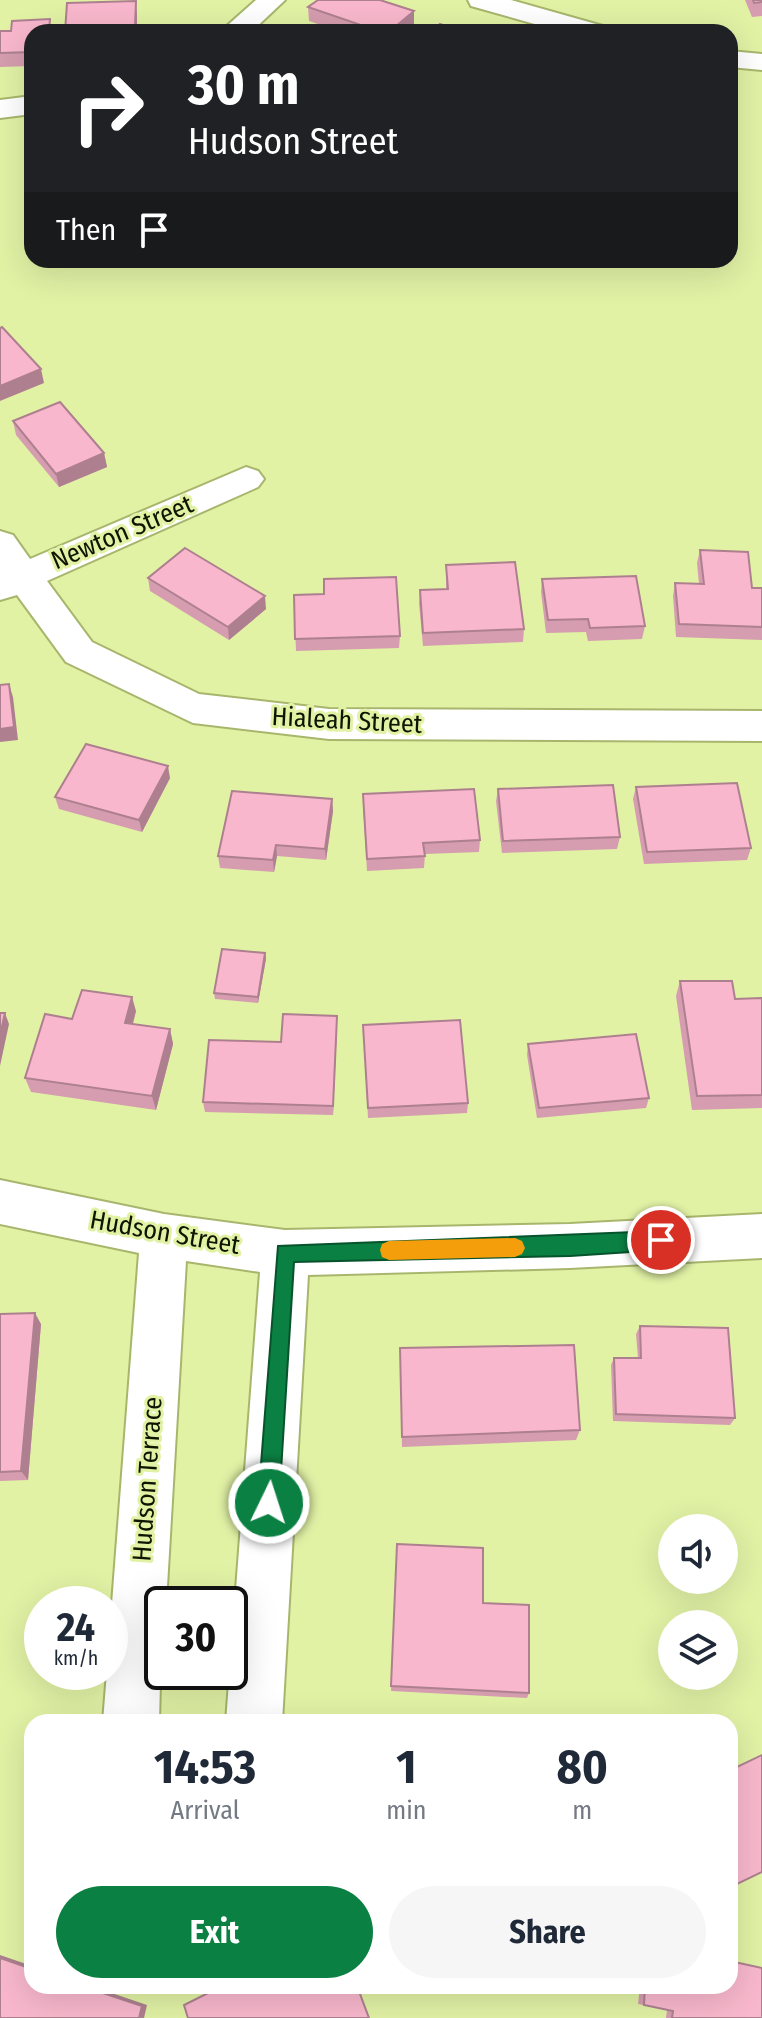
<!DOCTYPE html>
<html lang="en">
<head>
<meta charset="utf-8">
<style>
	body { margin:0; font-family:"Fira Sans Condensed",sans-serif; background:#f6f6f7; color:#1f2937; height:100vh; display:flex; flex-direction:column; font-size:30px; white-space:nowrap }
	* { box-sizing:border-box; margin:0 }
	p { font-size:26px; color:#747a83 }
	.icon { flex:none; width:44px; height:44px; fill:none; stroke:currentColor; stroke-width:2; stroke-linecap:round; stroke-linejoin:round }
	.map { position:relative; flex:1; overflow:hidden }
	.sheet { position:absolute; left:24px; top:1714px; width:714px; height:280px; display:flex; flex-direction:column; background:#fff; border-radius:24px; box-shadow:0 8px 32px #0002 }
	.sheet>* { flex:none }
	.hud { position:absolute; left:24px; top:24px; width:714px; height:244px; border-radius:24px; box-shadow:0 8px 32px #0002; background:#202124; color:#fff; overflow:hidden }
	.fabs { position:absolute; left:658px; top:1514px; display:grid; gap:16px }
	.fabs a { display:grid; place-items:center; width:80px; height:80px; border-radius:50%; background:#fff; box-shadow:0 8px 32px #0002; font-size:40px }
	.speed { position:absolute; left:24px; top:1586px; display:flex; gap:16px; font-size:40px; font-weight:700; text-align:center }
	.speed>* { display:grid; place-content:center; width:104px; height:104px; border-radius:50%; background:#fff; box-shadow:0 8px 32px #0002; line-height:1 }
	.speed small { font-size:20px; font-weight:400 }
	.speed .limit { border:4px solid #111; border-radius:12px; background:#fff; color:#111 }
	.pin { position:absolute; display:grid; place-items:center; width:68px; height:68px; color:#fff; margin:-34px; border:4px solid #fff; border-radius:50%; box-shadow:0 2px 8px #0007 }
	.me { position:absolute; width:88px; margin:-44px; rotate:4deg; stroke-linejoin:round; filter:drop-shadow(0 0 6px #0008) }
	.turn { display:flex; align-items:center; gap:28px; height:168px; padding:0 32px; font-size:36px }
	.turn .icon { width:104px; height:104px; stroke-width:2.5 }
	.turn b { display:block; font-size:56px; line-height:68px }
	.then { display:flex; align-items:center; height:76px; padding:0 32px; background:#0003; gap:16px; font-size:30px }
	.eta { display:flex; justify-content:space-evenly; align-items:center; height:136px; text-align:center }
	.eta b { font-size:48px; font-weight:700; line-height:56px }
	.primary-button { display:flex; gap:16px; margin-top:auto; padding:16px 32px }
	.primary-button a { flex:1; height:92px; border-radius:48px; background:#0b8043; color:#fff; font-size:32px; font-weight:700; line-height:92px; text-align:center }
	.primary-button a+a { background:#f6f6f7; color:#1f2937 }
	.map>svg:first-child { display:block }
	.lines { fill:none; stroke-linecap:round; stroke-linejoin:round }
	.minor-casing { stroke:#a7b66c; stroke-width:4 }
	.minor { fill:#fff; fill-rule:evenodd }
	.wall { fill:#d59daf }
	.shaded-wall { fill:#ae808f }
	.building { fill:#f8b7cc; stroke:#ae808f; stroke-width:2 }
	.route { fill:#0b8043; stroke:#07532c; stroke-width:2 }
	.slow { fill:#f59e0b }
	.labels { text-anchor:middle; stroke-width:6; stroke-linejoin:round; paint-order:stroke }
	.street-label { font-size:26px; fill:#0f1400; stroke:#e1f2a5 }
</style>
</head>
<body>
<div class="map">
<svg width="762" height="2018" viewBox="0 0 762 2018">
	<rect width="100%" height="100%" fill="#e1f2a5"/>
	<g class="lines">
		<g class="minor-casing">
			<g id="minor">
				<path d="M256 0H285L251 32H220Z"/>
				<path d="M468 0H511L603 26 607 32H563L471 6Z"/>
				<path d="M730 51 762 54V70L730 67Z"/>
				<path d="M32 96V114L0 118V100Z"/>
				<path d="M246 467 258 471 264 479 258 487 47 581 92 642 199 694 329 709 762 711V741L329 739 193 723 66 662 17 595 0 600V531L13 535 30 559Z"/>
				<path d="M0 1180 164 1214 285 1230 570 1224 762 1214V1258L570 1268 308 1275 282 1722H226L260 1272 186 1261 166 1604H162L159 1722H103L107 1672H110V1630L139 1253 0 1224Z"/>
			</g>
		</g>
		<use href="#minor" class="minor"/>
	</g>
	<g class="wall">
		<path d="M745 0H762V16L752 17Z"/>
		<path d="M308 7 414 11V25L405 32H341L309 21Z"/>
		<path d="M137 15V32H65Z"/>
		<path d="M0 31 32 32V66L0 67Z"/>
		<path d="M32 131V171H30L27 157Z"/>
		<path d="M13 421 104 453 107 467 59 487 16 435Z"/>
		<path d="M700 550 752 588H762V640L676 637 673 596 675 583 699 584 697 563Z"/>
		<path d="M446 565 524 629 523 642 423 646 419 603 420 590 446 589Z"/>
		<path d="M148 578 266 609 229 640 150 591Z"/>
		<path d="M542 579 645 626 642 639 588 641 586 632 546 633 541 592Z"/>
		<path d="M294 595 400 636 399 648 296 651Z"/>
		<path d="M170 778 142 832 59 809 55 797Z"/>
		<path d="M636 787 751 848 747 860 644 864 633 799Z"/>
		<path d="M498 789 620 837 617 849 502 853 496 801Z"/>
		<path d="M332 799 333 811 326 860 277 856 274 872 220 868 218 856Z"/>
		<path d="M363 806 480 840 479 852 425 854 424 868 367 871Z"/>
		<path d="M265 953 266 959 258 1003 215 999 214 993Z"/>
		<path d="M680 981 735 999 762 998V1108L692 1110 676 996Z"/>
		<path d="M136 1011 133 1024 170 1029 173 1044 156 1110 31 1092 25 1078 72 1019Z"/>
		<path d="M363 1025 468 1103 467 1113 368 1118Z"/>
		<path d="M337 1027 333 1115 205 1112 203 1102 281 1042Z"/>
		<path d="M528 1044 649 1098 646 1108 537 1118 527 1055Z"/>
		<path d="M0 1314 41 1324 28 1480 0 1481Z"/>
		<path d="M640 1326 735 1418 730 1425 613 1421 611 1365 614 1358H638L636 1334Z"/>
		<path d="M400 1358 580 1430 576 1440 402 1447Z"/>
		<path d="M397 1544 483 1603 529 1693 527 1698 391 1691Z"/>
		<path d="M730 1757 735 1768V1885L730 1886Z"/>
		<path d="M640 1986H730L762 2018H666L667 2010 638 2004Z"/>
	</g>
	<g class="shaded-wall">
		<path d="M136 1 137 15V32H136L135 25Z"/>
		<path d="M414 11V25L405 32H389Z"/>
		<path d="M41 369 44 383 0 401V386Z"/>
		<path d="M104 453 107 467 59 487 56 474Z"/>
		<path d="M265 596 266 609 229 640 228 627Z"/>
		<path d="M9 684 13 697 18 740 0 742V729Z"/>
		<path d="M168 766 170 778 142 832 139 820Z"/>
		<path d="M332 799 333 811 326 860 325 849Z"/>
		<path d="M276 845 277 856 274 872 273 860Z"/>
		<path d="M265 953 266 959 258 1003V997Z"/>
		<path d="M132 997 136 1011 129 1037 125 1023Z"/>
		<path d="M5 1013 9 1024 0 1066V1035Z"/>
		<path d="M337 1016V1027L333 1115V1106Z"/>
		<path d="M170 1029 173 1044 156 1110 152 1096Z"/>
		<path d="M35 1313 41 1324 28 1480 21 1471Z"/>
		<path d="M0 1955 32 1966V1969L0 1958Z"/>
		<path d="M82 1986H91L147 2005 144 2018H139Z"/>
	</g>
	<g class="building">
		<path d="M318 0H380L414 11 389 32H381L308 7Z"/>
		<path d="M753 0H762V2L754 3Z"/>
		<path d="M136 1 135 25 114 26V32H65L67 3Z"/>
		<path d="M50 19 49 32H32V52L0 53V31H11L12 21Z"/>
		<path d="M440 24 464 32H431Z"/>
		<path d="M29 131H32V157H27Z"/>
		<path d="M2 327 41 369 0 386V328Z"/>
		<path d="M60 402 104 453 56 474 13 421Z"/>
		<path d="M185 548 265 596 228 627 148 578Z"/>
		<path d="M700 550 748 552 752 588H762V627L679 624 675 583 704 584Z"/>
		<path d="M515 562 524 629 423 633 420 590 448 589 446 565Z"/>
		<path d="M636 576 645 626 590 628 588 619 548 620 542 579Z"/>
		<path d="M396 577 400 636 295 639 294 595 324 594V579Z"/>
		<path d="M9 684 14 727 0 729V685Z"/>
		<path d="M86 744 168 766 139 820 55 797Z"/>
		<path d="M737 783 751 848 647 852 636 787Z"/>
		<path d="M613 785 620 837 503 841 498 789Z"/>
		<path d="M474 789 480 840 423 843 425 856 367 859 363 794Z"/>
		<path d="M232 791 332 799 325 849 276 845 273 860 218 856Z"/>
		<path d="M222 949 265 953 258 997 214 993Z"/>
		<path d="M680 981H732L735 999 762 998V1095L697 1096Z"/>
		<path d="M82 990 132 997 125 1023 170 1029 152 1096 25 1078 45 1014 72 1019Z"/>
		<path d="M0 1013H5L0 1035Z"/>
		<path d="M283 1014 337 1016 333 1106 203 1102 209 1040 281 1042Z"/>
		<path d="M460 1020 468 1103 368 1108 363 1025Z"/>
		<path d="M636 1034 649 1098 539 1108 528 1044Z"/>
		<path d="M35 1313 21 1471 0 1472V1314Z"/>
		<path d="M640 1326 728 1328 735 1418 616 1414 614 1358H641Z"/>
		<path d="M574 1345 580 1430 402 1437 400 1348Z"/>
		<path d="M397 1544 483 1548V1603L529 1605V1693L391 1686Z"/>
		<path d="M762 1755V1872L735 1885 730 1875V1757L735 1768Z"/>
		<path d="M0 1958 32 1969V1986H82L142 2006 139 2018H0Z"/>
		<path d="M730 1961 762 1968V2018H672L673 2011 644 2005 645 1986H730Z"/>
		<path d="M222 1986H357L369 2018H188L184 2005Z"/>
	</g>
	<path class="route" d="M661 1231 668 1234 671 1240 668 1247 661 1250 570 1256 294 1262 279 1503 276 1511 269 1514 261 1511 258 1503 278 1246Z"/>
	<path class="slow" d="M515 1238 522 1241 525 1248 522 1254 515 1257 389 1260 382 1257 380 1250 382 1244 389 1241Z"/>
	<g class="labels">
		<g class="street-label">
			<text transform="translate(122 532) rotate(-23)" y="9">Newton Street</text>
			<text transform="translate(347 720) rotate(3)" y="9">Hialeah Street</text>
			<text transform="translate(165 1232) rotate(10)" y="9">Hudson Street</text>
			<text transform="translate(147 1479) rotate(-86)" y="9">Hudson Terrace</text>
		</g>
	</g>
</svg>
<div class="fabs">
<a><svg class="icon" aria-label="sound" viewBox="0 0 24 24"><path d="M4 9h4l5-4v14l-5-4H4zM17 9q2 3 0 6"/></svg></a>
<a><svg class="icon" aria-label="layers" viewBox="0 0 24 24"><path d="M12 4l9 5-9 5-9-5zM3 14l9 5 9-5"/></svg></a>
</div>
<div class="speed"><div>24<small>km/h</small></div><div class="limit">30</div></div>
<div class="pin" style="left:661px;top:1240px;background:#d93025"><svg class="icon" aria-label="arrive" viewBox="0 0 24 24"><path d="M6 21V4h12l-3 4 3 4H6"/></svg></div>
<svg class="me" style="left:269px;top:1503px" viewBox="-20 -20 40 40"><circle r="17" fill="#0b8043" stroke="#fff" stroke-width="3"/><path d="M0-11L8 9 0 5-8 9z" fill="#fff"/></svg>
<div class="hud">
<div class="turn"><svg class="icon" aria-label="right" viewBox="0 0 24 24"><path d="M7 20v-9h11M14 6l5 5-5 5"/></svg><div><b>30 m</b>Hudson Street</div></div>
<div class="then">Then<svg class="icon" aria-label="arrive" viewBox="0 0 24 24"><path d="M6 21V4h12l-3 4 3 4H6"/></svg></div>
</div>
<section class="sheet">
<div class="eta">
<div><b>14:53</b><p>Arrival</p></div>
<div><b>1</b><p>min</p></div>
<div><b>80</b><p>m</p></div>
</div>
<div class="primary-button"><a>Exit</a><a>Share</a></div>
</section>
</div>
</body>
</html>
